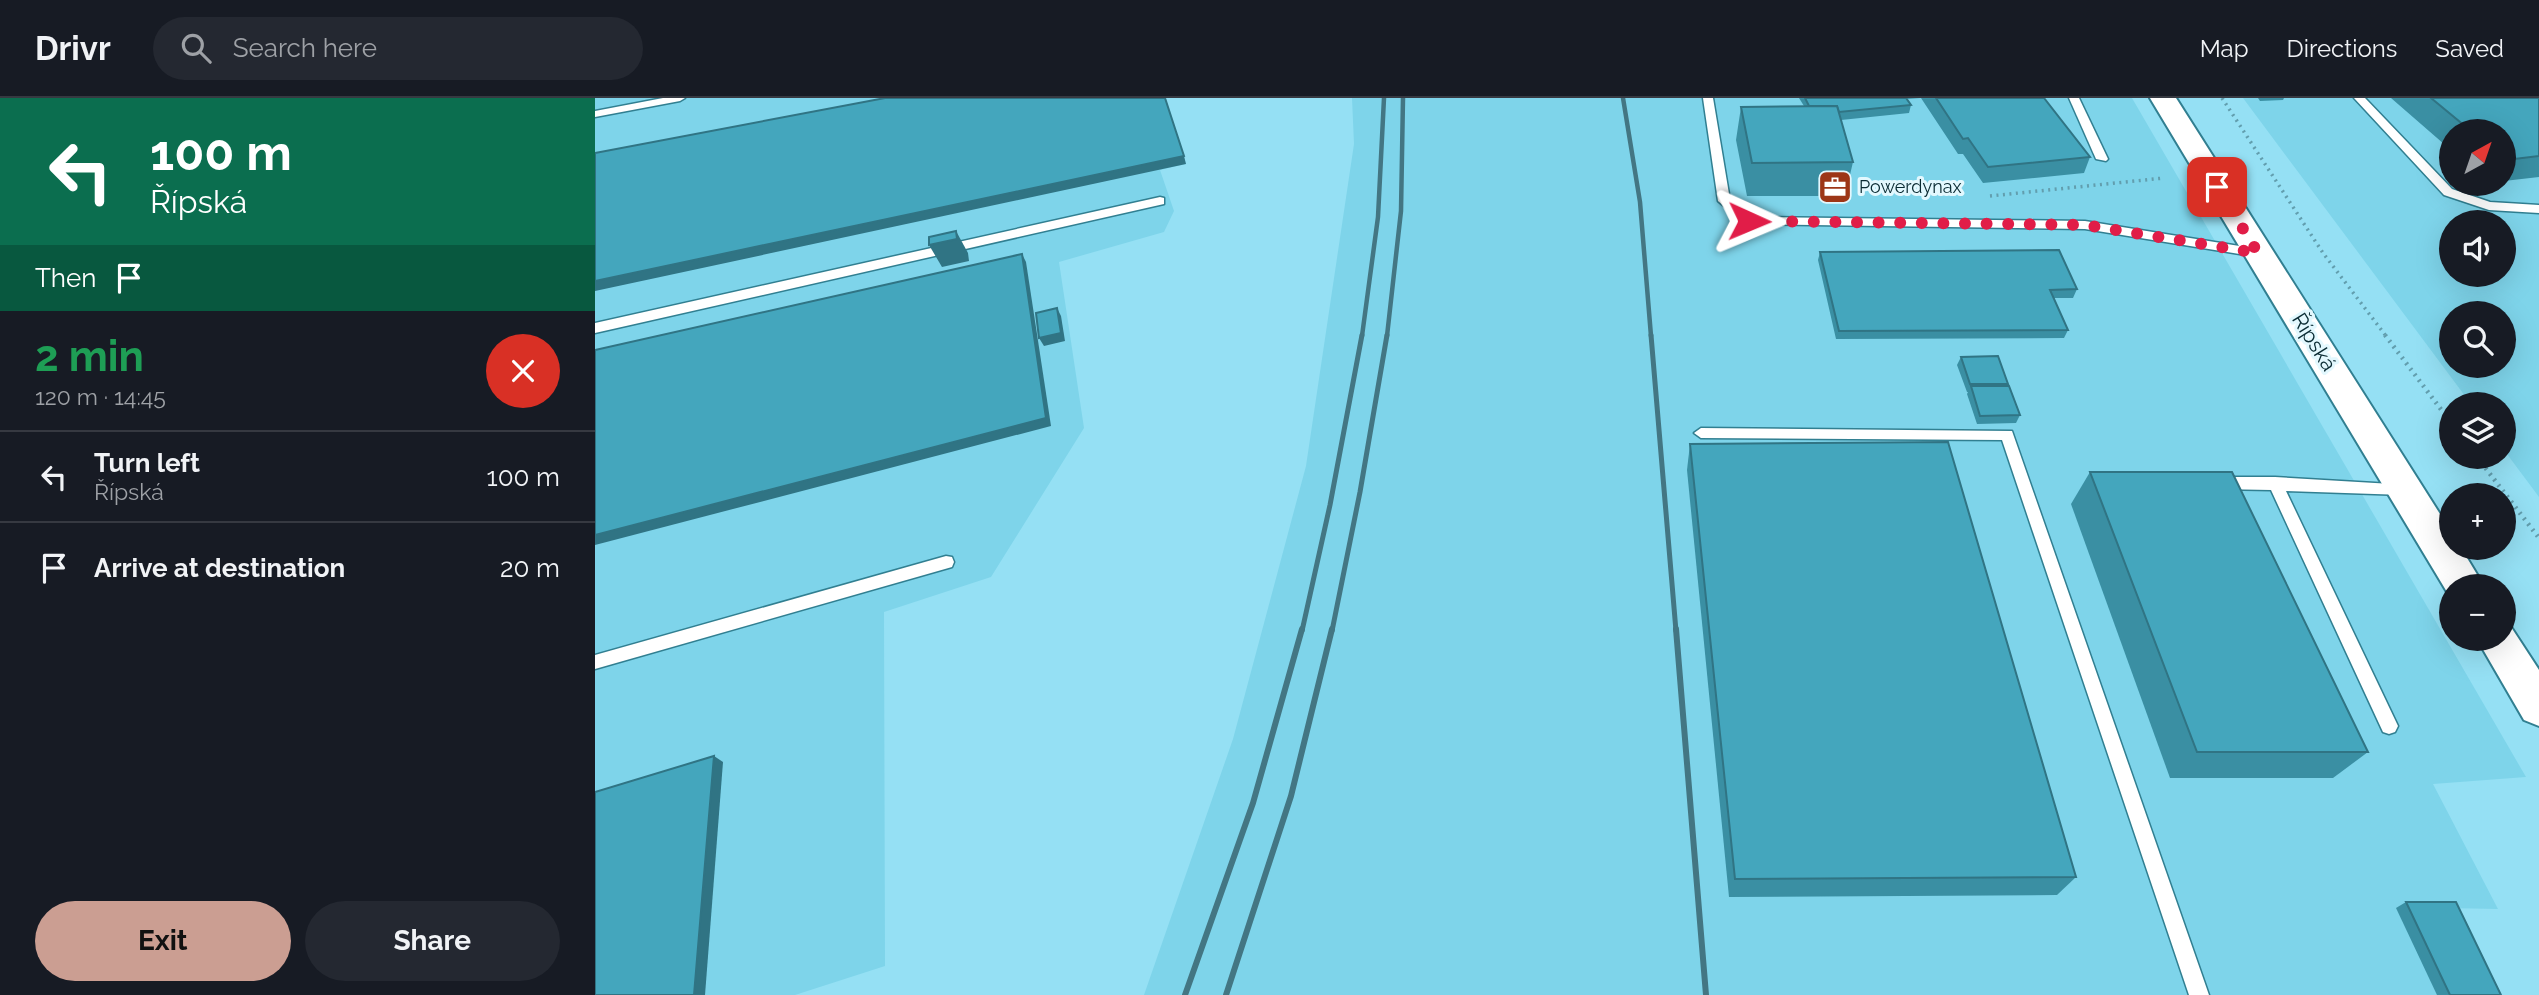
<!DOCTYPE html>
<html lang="en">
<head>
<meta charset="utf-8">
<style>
	body { margin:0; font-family:Raleway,sans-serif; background:#242831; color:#f1f3f6; height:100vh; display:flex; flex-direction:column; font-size:26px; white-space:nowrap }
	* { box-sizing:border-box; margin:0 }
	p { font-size:23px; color:#9ea1a6 }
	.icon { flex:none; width:38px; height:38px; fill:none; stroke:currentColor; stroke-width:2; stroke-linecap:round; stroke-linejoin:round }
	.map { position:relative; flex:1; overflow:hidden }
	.details { display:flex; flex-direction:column; background:#171b24; width:595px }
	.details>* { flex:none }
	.hud { background:#0b6e4f; color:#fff; overflow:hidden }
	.needle { width:46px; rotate:40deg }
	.fabs { position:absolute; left:1844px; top:21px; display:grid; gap:14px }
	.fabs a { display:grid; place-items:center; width:77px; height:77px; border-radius:50%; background:#171b24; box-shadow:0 7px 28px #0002; font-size:35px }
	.pin { position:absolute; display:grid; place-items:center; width:60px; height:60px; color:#fff; margin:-30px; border-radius:14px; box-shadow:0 4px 10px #0006 }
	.me { position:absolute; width:77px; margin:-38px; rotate:91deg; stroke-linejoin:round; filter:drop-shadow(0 0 5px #0008) }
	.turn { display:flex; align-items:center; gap:24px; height:147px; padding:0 35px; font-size:32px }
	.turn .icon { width:91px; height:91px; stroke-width:2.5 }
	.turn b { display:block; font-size:49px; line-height:60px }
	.then { display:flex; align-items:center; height:66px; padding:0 35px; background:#0003; gap:14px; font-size:26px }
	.round { display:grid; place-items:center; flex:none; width:74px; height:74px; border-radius:37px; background:#242831 }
	.headline { display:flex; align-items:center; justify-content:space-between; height:119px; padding:0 35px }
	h1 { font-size:42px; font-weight:700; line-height:52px; color:#1e9e55 }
	.primary-button { display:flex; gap:14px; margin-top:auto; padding:14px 35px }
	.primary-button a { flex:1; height:80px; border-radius:42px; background:#cb9e92; color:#111; font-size:28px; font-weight:700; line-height:80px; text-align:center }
	.primary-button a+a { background:#242831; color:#f1f3f6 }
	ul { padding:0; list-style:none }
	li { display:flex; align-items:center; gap:21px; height:91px; padding:0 35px; border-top:2px solid #363941 }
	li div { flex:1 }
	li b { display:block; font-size:26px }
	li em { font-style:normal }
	header { display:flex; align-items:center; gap:42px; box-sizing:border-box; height:98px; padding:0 35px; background:#171b24; border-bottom:2px solid #363941 }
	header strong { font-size:33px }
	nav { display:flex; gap:38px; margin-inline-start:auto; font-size:24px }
	.search { width:490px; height:63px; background:#242831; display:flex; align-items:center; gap:18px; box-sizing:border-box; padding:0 24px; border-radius:38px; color:#9ea1a6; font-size:26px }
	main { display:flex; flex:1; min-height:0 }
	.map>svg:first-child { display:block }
	.built { fill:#7ed4ea; fill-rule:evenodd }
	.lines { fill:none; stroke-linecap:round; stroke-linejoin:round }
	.lane-casing { stroke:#317f91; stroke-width:3 }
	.secondary-casing { stroke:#317f91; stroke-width:4 }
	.path-far1 { stroke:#629eae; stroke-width:3.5; stroke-dasharray:2 4.5; stroke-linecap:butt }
	.path { stroke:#629eae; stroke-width:4.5; stroke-dasharray:2 5; stroke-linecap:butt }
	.lane { fill:#fff; fill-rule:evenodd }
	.secondary { fill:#fff; fill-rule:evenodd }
	.rail-far2 { stroke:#437683; stroke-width:4.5 }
	.rail-far1 { stroke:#437683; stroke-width:5 }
	.rail { stroke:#437683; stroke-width:6 }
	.wall { fill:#3a8fa3 }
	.shaded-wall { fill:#307484 }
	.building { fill:#44a6bd; stroke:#307484; stroke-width:2 }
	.route { stroke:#e11d48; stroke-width:12; stroke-dasharray:0 21.6 }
	.labels { text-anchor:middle; stroke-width:6; stroke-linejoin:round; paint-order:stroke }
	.far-poi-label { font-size:18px; fill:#092a32; stroke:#e3f8fe; text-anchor:start }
	.street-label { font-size:21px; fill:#092a32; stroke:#e3f8fe }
</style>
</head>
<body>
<header>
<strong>Drivr</strong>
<div class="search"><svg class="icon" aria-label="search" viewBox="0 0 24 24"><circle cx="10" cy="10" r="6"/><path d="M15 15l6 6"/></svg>Search here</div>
<nav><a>Map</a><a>Directions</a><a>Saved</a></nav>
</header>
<main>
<section class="details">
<div class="hud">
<div class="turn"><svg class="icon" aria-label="left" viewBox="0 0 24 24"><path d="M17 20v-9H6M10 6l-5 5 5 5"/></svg><div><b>100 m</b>Řípská</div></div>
<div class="then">Then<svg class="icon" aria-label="arrive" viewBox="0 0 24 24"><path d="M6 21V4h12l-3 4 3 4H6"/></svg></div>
</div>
<div class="headline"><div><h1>2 min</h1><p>120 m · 14:45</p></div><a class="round" style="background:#d93025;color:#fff"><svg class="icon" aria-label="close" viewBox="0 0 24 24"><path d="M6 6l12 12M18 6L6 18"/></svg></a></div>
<ul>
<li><svg class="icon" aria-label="left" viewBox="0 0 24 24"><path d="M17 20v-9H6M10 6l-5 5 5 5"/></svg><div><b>Turn left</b><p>Řípská</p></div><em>100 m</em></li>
<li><svg class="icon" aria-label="arrive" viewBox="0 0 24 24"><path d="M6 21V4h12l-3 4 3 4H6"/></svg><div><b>Arrive at destination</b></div><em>20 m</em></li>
</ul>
<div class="primary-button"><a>Exit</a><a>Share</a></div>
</section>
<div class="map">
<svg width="1944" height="897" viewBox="0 0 1944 897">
	<rect width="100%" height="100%" fill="#95e0f4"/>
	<g class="built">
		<path d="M0 0H570L591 66 565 72 579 113 569 134 464 164 489 330 396 479 289 514 290 868 200 897H0Z"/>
		<path d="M757 0H1537L1931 679 1838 686 1903 811 1852 810 1893 897H549L638 641 711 368 759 46Z"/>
		<path d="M1648 0H1944V399L1909 352V306H1876ZM1857 33H1909V86H1857ZM1857 124H1909V177H1857ZM1857 215H1909V268H1857Z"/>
	</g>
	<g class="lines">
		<g class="lane-casing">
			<g id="lane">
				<path d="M68 0H90L85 3 0 19V13Z"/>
				<path d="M1108 0H1118L1135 102 1157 119 1490 123 1663 151 1669 155 1663 159 1490 131 1150 126 1123 103Z"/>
				<path d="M1474 0H1484L1513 61 1511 63 1501 61Z"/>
				<path d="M1759 0H1770L1857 91 1895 104 1944 107V115L1894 112 1849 97Z"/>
				<path d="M565 99 569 100V106L0 235V225Z"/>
				<path d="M1106 330 1417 333 1614 897H1594L1407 342 1106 340 1099 335Z"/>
				<path d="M1622 379H1680L1814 387 1817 391 1809 397 1691 393 1803 628 1800 634 1794 636 1788 634 1676 392 1622 391 1614 385Z"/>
				<path d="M351 458 357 459 359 464 357 469 0 571V557Z"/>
			</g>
		</g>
		<g class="secondary-casing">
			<g id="secondary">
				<path d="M1555 0H1581L1857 435V450H1866L1889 488H1857L1855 499Z"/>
				<path d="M1909 526 1916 529 1944 572V628L1929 622 1882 541H1909Z"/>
			</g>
		</g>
		<g class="path-far1">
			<path d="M1627 0 1728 155 1791 238"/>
			<path d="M1395 98 1569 80"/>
		</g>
		<g class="path">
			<path d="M1790 237 1857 326"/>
			<path d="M1882 359 1944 440"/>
		</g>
		<use href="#lane" class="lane"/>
		<use href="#secondary" class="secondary"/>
		<g class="rail-far2">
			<path d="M1028 0 1045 104 1056 238"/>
			<path d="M767 238 783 119 789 0"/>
			<path d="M792 238 806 113 808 0"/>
		</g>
		<g class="rail-far1">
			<path d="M1056 237 1081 533"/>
			<path d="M707 533 735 407 767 237"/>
			<path d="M737 533 765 394 792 237"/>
		</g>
		<g class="rail">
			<path d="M1081 531 1111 897"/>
			<path d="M590 897 658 705 707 531"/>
			<path d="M631 897 696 698 737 531"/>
		</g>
	</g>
	<g class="wall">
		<path d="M1204 0H1449L1495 59 1489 75 1388 85 1368 56H1363L1326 0 1312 1 1316 7 1314 15 1246 22 1258 64 1250 98H1152L1141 42 1146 9 1209 8Z"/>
		<path d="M1663 0H1689L1688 2 1665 3Z"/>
		<path d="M1796 0H1944V79L1909 83V33H1857V53Z"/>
		<path d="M1225 154 1482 191 1478 200H1459L1473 232 1469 240 1241 241 1223 162Z"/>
		<path d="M1366 259 1413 286V288L1425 317 1421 325 1382 326 1372 296 1373 294H1372L1362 267Z"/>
		<path d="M1095 346 1481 779 1462 797 1134 799 1092 372Z"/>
		<path d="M1495 374 1773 654 1738 680H1575L1476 406Z"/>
		<path d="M1811 804 1906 897H1842L1801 810Z"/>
	</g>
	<g class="shaded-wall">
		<path d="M589 58 591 66 0 193V183Z"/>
		<path d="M361 133 373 155 374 163 347 169 334 147Z"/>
		<path d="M427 156 431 164 456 328 0 447V437Z"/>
		<path d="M462 210 466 218 470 243 449 248 444 240Z"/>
		<path d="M119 658 128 664 110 897H99Z"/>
	</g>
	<g class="building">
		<path d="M290 0H570L589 58 0 183V55Z"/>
		<path d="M1210 0H1311L1316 7 1244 14 1242 8H1214Z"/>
		<path d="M1341 0H1449L1495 59 1393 69 1373 40 1368 41Z"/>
		<path d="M1836 0H1944V58L1911 62 1909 61V33H1876Z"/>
		<path d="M1242 8 1258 64 1157 65 1146 9Z"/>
		<path d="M361 133 362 141 334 147V139Z"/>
		<path d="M1464 152 1482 191 1455 192 1473 232 1244 233 1225 154Z"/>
		<path d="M427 156 451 320 0 437V252Z"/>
		<path d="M462 210 466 235 444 240 441 215Z"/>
		<path d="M1403 258 1413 286H1375L1366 259Z"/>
		<path d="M1376 288H1414L1425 317 1385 318Z"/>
		<path d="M1353 344 1481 779 1140 781 1095 346Z"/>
		<path d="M1495 374H1637L1773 654H1602Z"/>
		<path d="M119 658 99 897H0V694Z"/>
		<path d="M1811 804H1861L1906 897H1855Z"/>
	</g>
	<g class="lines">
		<path class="route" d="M1154 123 1490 127 1663 155 1622 89"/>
	</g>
	<defs>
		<g id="office-square" transform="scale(1.75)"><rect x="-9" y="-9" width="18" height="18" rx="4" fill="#9d3617" stroke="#e3f8fe"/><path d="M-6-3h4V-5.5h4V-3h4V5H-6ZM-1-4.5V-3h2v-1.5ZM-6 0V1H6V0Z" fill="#fff"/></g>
	</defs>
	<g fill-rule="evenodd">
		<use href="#office-square" x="1240" y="89"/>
	</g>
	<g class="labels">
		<g class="far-poi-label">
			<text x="1264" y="95">Powerdynax</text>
		</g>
		<g class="street-label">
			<text transform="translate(1719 244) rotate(58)" y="7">Řípská</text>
		</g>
	</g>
</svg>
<div class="fabs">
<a><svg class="needle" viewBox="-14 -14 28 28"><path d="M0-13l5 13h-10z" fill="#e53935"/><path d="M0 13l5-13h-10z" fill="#9ea1a6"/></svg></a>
<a><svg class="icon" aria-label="sound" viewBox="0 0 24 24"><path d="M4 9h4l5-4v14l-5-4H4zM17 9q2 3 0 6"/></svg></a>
<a><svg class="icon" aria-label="search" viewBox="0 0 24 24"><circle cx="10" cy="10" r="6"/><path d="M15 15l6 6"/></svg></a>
<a><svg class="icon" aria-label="layers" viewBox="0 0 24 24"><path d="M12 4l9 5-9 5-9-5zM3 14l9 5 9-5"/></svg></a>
<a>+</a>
<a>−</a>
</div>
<div class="pin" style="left:1622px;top:89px;background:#d93025"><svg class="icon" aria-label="arrive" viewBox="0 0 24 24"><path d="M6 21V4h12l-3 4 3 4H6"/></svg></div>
<svg class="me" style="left:1154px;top:123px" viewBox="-20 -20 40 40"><path d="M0-17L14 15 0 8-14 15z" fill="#e11d48" stroke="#fff" stroke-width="4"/></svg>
</div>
</main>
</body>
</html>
